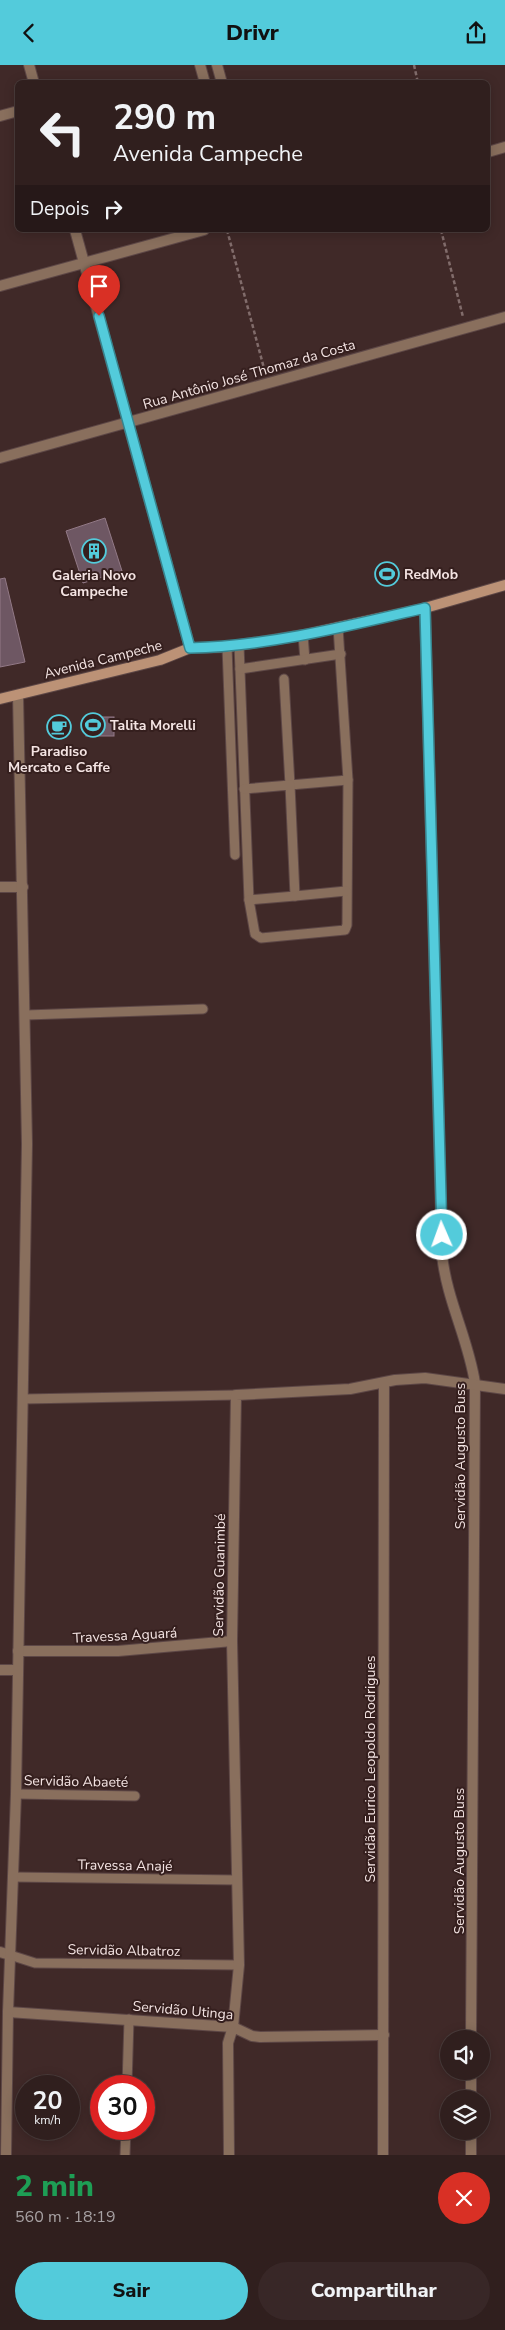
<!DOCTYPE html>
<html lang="pt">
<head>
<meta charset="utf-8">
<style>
	body { margin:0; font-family:"Nunito Sans",sans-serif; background:#382727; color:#f1f3f6; height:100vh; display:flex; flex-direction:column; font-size:19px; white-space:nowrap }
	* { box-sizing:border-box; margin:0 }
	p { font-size:16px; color:#a8a2a4 }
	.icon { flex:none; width:28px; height:28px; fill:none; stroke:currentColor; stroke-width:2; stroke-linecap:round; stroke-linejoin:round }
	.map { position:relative; height:2090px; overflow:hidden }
	.details { display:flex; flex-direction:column; background:#301f1e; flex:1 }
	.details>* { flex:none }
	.hud { position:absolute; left:15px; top:15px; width:475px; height:152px; border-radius:8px; box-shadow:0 2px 12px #0003,0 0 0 1px #4b3d3c; background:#301f1e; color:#f1f3f6; overflow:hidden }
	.buttons { position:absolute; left:440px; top:1965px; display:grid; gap:10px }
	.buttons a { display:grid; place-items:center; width:50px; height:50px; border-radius:50%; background:#301f1e; box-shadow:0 2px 12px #0003,0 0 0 1px #4b3d3c; font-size:25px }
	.speed { position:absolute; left:15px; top:2010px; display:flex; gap:10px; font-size:25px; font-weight:700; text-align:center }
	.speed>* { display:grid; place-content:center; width:65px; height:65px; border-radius:50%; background:#301f1e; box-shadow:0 2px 12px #0003,0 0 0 1px #4b3d3c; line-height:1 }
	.speed small { font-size:12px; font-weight:400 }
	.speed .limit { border:8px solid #d22; background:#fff; color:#111 }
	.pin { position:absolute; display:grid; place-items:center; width:42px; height:42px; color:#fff; margin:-51px -21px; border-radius:50% 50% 50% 0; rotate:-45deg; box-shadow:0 0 5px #0007 }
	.pin .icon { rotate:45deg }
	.me { position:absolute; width:55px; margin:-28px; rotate:358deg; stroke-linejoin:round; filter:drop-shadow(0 0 4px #0008) }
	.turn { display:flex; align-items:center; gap:18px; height:105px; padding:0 15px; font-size:22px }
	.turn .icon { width:65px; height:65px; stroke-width:2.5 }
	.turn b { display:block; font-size:35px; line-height:42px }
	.then { display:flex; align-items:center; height:48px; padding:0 15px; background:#0003; gap:10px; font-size:19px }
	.round { display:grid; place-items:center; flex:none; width:52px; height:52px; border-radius:26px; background:#382727 }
	.overview { display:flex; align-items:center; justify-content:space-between; height:85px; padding:0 15px }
	h1 { font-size:30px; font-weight:800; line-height:38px; color:#1e9e55 }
	.button { display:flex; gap:10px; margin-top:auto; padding:10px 15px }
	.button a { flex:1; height:58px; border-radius:30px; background:#53cbdb; color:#111; font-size:20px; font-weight:800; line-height:58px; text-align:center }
	.button a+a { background:#382727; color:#f1f3f6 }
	header { display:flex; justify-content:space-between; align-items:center; height:65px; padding:0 15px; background:#53cbdb; color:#111; font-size:22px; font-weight:800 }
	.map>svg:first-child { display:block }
	.building { fill:#6e5763; stroke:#927986 }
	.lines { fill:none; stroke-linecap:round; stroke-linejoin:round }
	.lane-casing { stroke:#5d4746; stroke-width:11 }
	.street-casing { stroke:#5d4746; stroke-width:12 }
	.secondary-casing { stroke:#5d4746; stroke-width:12 }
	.path { stroke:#816c6b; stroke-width:2.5; stroke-dasharray:4 2.5; stroke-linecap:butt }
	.lane { stroke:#896f5d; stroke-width:9 }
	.street { stroke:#896f5d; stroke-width:10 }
	.secondary { stroke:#bc9276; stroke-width:10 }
	.route-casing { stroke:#36848e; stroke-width:12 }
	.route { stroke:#53cbdb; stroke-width:9 }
	.labels { text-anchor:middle; stroke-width:4; stroke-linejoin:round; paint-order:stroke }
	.street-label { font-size:14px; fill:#f4e4e3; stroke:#351f1e }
	.poi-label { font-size:14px; font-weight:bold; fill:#f4e4e3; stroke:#351f1e; text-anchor:start }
</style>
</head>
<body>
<header><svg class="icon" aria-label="back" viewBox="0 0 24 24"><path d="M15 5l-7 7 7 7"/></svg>Drivr<svg class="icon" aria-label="share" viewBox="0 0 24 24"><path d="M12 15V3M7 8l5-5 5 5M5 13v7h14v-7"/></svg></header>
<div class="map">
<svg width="505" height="2090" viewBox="0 0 505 2090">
	<rect width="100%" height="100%" fill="#402928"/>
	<g class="building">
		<path d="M105 453 122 506 83 518 66 466Z"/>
		<path d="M5 513 25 597 0 602V514Z"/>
		<rect x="86" y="652" width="28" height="19"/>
	</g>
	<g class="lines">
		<g class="lane-casing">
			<g id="lane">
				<path d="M303 570 305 595"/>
				<path d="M239 580 249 835"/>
				<path d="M227 582 235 790"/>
				<path d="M240 604 341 589"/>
				<path d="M284 614 290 720 348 715"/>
				<path d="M244 724 290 720 295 831 249 835 255 869 261 873 345 865 347 860 348 715 338 562"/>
				<path d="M295 831 346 826"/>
				<path d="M26 950 203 944"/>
				<path d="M23 1334 236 1330"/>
				<path d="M16 1729 135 1731"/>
				<path d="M13 1812 237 1815"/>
				<path d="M10 1890 35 1898 239 1900"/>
				<path d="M127 2021 129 1954"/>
				<path d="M125 2090 126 2064"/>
			</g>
		</g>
		<g class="street-casing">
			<g id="street">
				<path d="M29 0 34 18"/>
				<path d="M200 0 205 18"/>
				<path d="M217 0 222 18"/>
				<path d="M0 51 18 46"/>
				<path d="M488 87 505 82"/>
				<path d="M75 165 190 583"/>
				<path d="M0 221 204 165"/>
				<path d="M0 393 505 252"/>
				<path d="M425 543 442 1190C447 1236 468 1273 475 1318L471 1974"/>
				<path d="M0 822H23"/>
				<path d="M18 1586H118L232 1576"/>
				<path d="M0 1605H18"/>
				<path d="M0 1887 10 1890"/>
				<path d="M8 1947 233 1962 252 1971 260 1972 384 1970"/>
				<path d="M471 2034V2006"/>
				<path d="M6 2090 8 1947 16 1729 27 1079 18 630"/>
				<path d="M229 2090 228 1978 233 1962 239 1900 232 1576 236 1330 350 1324 395 1315 425 1313 505 1324"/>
				<path d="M383 2090 384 1318"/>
				<path d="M471 2090V2066"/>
			</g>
		</g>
		<g class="secondary-casing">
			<path id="secondary" d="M0 634 160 595 190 583 227 582 303 570 425 543 505 520"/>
		</g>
		<g class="path">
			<path d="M414 0 418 18"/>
			<path d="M227 165 265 307"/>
			<path d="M441 165 463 252"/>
		</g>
		<use href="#lane" class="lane"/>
		<use href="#street" class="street"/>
		<use href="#secondary" class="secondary"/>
	</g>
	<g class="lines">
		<g class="route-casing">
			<path id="route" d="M99 251 190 583C270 581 348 561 425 543L442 1170"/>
		</g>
		<use href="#route" class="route"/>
	</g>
	<defs>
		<g id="building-ring" transform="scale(1.25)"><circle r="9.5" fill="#351f1e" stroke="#53cbdb" stroke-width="1.5"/><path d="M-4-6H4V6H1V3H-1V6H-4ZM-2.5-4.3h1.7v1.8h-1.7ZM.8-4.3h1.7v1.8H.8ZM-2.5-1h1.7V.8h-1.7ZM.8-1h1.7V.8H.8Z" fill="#53cbdb"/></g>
		<g id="stadium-ring" transform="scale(1.25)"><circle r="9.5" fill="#351f1e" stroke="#53cbdb" stroke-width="1.5"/><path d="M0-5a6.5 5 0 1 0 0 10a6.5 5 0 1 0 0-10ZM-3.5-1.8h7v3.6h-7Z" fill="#53cbdb"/></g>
		<g id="cafe-ring" transform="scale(1.25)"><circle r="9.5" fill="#351f1e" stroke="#53cbdb" stroke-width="1.5"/><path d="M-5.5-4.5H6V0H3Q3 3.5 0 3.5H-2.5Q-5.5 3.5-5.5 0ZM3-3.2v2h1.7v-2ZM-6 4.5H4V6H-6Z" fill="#53cbdb"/></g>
	</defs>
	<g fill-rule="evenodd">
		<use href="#building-ring" x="94" y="486"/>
		<use href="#stadium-ring" x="387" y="509"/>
		<use href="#stadium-ring" x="93" y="660"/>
		<use href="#cafe-ring" x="59" y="662"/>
	</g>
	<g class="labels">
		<g class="street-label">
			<text transform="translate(249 309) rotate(-16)" y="5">Rua Antônio José Thomaz da Costa</text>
			<text transform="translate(103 594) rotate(-14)" y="5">Avenida Campeche</text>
			<text transform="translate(460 1391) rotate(-90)" y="5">Servidão Augusto Buss</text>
			<text transform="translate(219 1510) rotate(-89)" y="5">Servidão Guanimbé</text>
			<text transform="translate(125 1570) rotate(-3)" y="5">Travessa Aguará</text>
			<text transform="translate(370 1704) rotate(-90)" y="5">Servidão Eurico Leopoldo Rodrigues</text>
			<text transform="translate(76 1716) rotate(1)" y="5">Servidão Abaeté</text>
			<text transform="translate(459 1796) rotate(-90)" y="5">Servidão Augusto Buss</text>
			<text transform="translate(125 1800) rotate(1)" y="5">Travessa Anajé</text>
			<text transform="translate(124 1885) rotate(1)" y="5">Servidão Albatroz</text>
			<text transform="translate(183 1945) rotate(5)" y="5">Servidão Utinga</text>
		</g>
		<g class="poi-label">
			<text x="404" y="514">RedMob</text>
			<text x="94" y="515" text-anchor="middle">Galeria Novo<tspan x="94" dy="16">Campeche</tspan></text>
			<text x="110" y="665">Talita Morelli</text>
			<text x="59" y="691" text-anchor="middle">Paradiso<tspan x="59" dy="16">Mercato e Caffe</tspan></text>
		</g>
	</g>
</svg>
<div class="buttons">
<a><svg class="icon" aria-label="sound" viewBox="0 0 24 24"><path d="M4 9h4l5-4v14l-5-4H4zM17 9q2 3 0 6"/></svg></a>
<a><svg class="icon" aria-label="layers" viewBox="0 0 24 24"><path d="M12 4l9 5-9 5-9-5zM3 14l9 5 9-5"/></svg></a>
</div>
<div class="speed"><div>20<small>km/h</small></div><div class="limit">30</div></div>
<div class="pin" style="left:99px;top:251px;background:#d93025"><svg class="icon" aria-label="arrive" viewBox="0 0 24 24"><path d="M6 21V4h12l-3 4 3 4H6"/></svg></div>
<svg class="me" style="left:442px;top:1170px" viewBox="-20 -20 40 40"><circle r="17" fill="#53cbdb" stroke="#fff" stroke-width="3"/><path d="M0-11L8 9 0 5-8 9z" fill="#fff"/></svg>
<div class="hud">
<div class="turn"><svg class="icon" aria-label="left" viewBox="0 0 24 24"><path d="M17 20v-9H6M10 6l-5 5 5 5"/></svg><div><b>290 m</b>Avenida Campeche</div></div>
<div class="then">Depois<svg class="icon" aria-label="right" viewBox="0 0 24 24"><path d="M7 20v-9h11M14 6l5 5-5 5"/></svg></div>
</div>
</div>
<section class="details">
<div class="overview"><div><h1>2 min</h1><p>560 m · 18:19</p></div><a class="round" style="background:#d93025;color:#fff"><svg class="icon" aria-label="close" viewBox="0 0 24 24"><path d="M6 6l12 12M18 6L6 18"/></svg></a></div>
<div class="button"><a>Sair</a><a>Compartilhar</a></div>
</section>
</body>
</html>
